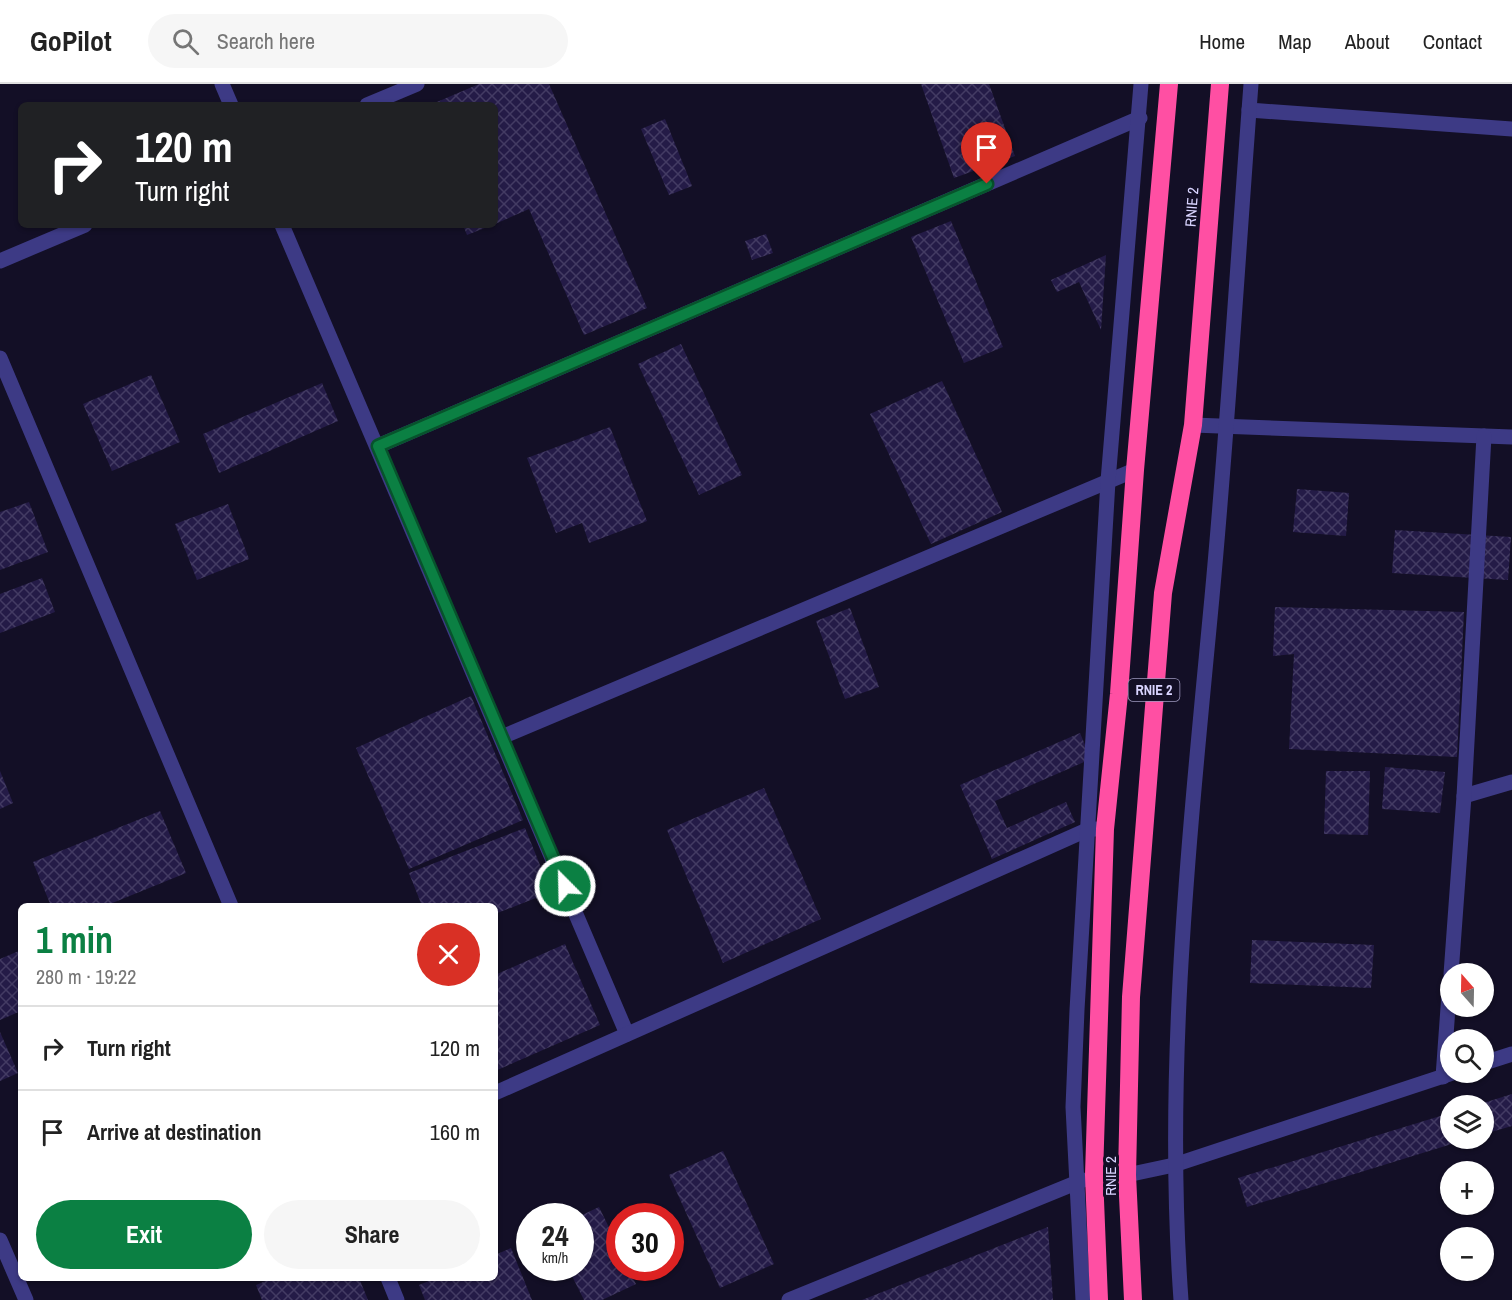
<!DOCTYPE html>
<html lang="en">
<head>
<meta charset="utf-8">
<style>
	body { margin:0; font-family:"Archivo Narrow",sans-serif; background:#f6f6f6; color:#222; height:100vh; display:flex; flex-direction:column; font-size:22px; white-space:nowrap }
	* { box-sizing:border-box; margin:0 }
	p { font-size:20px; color:#767676 }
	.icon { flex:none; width:33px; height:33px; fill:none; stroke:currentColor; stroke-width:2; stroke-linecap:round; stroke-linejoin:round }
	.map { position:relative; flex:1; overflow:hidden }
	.panel { position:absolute; left:18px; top:819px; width:480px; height:378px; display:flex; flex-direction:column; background:#fff; border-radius:9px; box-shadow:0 2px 4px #0004 }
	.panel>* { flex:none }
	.guide { position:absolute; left:18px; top:18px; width:480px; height:126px; border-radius:9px; box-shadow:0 2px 4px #0004; background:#202124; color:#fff; overflow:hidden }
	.needle { width:39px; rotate:340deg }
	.tools { position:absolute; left:1440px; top:879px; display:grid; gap:12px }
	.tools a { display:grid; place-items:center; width:54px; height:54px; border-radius:50%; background:#fff; box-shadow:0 2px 4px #0004; font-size:30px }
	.speed { position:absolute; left:516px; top:1119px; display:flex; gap:12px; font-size:30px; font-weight:700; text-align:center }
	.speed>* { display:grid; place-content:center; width:78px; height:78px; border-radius:50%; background:#fff; box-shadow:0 2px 4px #0004; line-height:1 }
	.speed small { font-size:15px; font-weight:400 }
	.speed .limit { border:9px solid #d22; background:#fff; color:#111 }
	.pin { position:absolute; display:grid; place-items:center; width:51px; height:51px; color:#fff; margin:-62px -26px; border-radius:50% 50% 50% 0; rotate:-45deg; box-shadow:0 0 6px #0007 }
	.pin .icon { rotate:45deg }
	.me { position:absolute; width:66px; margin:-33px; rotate:337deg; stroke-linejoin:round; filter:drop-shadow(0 0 4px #0008) }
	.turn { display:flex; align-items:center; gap:21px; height:126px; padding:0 18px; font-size:27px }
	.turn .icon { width:78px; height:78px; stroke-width:2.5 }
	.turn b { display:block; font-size:42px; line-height:51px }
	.round { display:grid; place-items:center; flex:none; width:63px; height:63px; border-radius:32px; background:#f6f6f6 }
	.headline { display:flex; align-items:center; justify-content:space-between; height:102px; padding:0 18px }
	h1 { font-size:36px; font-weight:700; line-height:45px; color:#0b8043 }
	.button { display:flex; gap:12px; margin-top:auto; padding:12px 18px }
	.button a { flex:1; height:69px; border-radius:36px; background:#0b8043; color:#fff; font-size:24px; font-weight:700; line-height:69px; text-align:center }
	.button a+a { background:#f6f6f6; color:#222 }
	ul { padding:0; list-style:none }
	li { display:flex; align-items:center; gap:18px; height:84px; padding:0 18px; border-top:2px solid #e0e0e0 }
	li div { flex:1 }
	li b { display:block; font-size:22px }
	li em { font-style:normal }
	header { display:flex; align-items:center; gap:36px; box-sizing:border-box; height:84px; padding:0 30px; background:#fff; border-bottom:2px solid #e0e0e0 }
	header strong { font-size:28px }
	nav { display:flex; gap:33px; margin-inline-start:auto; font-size:21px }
	.search { width:420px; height:54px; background:#f6f6f6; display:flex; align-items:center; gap:15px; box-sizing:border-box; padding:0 21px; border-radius:33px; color:#767676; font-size:22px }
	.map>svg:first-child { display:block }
	.building { fill:url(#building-cross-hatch) }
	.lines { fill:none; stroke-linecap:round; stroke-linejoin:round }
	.minor { stroke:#3d3a85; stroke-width:15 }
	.highway { stroke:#ff4fa3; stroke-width:18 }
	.route-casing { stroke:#07532c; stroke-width:15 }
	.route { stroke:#0b8043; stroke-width:10 }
	.labels { text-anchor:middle; stroke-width:6; stroke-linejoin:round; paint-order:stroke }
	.shield { fill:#130f26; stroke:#9e99be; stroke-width:1.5 }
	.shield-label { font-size:14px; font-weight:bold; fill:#d9d4ff }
	.street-label { font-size:15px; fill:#d9d4ff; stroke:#130f26 }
</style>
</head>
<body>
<header>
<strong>GoPilot</strong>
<div class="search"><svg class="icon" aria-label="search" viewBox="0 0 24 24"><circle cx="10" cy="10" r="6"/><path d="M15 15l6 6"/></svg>Search here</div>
<nav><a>Home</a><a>Map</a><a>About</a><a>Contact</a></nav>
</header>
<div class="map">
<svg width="1512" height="1216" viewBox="0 0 1512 1216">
	<defs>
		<pattern id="building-cross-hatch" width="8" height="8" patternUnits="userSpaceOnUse" patternTransform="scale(1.5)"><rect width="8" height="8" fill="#241b47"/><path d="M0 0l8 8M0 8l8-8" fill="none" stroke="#433b63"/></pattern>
	</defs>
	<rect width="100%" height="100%" fill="#130f26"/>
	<g class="building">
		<path d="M479 0H549L647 224 584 251 529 125 495 140V21H430Z"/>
		<path d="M921 0H989L1015 72 954 94Z"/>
		<path d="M665 35 692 102 669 111 641 45Z"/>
		<path d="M951 137 1003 263 964 279 911 153Z"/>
		<path d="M463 141H492L467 151Z"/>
		<path d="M766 150 773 169 752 176 745 157Z"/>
		<path d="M1106 171 1101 246 1079 198 1057 208 1051 196Z"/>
		<path d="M681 260 742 391 699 411 638 280Z"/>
		<path d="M151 291 180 358 112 387 83 320Z"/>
		<path d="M942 297 1002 428 931 460 870 330Z"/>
		<path d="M322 299 338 337 219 389 203 350Z"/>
		<path d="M610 343 647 437 589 459 582 439 556 449 527 374Z"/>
		<path d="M1297 405 1349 409 1346 452 1293 448Z"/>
		<path d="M29 418 48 468 0 486V428Z"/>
		<path d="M228 420 249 475 197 496 175 440Z"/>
		<path d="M1395 446 1511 453 1508 496 1392 489Z"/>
		<path d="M42 494 55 528 0 549V510Z"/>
		<path d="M1275 523 1464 528 1457 673 1289 665 1294 570 1273 572Z"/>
		<path d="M850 524 879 603 845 615 816 537Z"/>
		<path d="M471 612 523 736 409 785 356 664Z"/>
		<path d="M1080 649 1091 675 995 717 1007 744 1066 718 1075 738 992 775 960 701Z"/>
		<path d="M1385 683 1445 688 1440 729 1382 725Z"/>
		<path d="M0 687 13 719 0 725Z"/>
		<path d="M1326 687H1370L1368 751 1324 750Z"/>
		<path d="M764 704 821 835 723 879 667 746Z"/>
		<path d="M160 727 186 789 105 822H51L33 778Z"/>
		<path d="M525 744 551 808 495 830V822H422L409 789Z"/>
		<path d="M1252 856 1374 861 1371 904 1250 899Z"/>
		<path d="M565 860 600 941 495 987V891Z"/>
		<path d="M21 866V927L0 936V875Z"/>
		<path d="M0 948 18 989 0 997Z"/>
		<path d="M1512 1010V1042L1484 1050V1022L1477 1021Z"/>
		<path d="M1450 1029V1054L1468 1055 1247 1123 1238 1094Z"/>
		<path d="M723 1067 774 1180 720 1204 669 1091Z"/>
		<path d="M599 1123 620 1166V1184H628L636 1200 602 1216H584L568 1184H580V1132Z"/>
		<path d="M1048 1143 1053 1216H862Z"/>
		<path d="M511 1164 532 1216H425L419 1201 436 1194H495V1171Z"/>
		<path d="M273 1194H359L368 1216H262L256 1201Z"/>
	</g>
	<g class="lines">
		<g class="minor">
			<path d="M222 0 231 21"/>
			<path d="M367 21 417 0"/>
			<path d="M1249 26 1512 45"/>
			<path d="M282 141 627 950"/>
			<path d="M0 177 85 141"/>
			<path d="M0 274 231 822"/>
			<path d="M1193 341 1512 353"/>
			<path d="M378 362 1140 34"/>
			<path d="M502 653 1135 386"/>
			<path d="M1464 712 1512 698"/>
			<path d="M1451 890 1464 712 1484 352"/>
			<path d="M1484 979 1512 970"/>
			<path d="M1443 993 1450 896"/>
			<path d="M495 1009 1089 745H1096"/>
			<path d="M1127 1091 1174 1081 1456 988"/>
			<path d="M0 1156 26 1216"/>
			<path d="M388 1194 397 1216"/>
			<path d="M789 1216 1083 1096"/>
			<path d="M1083 1216 1073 1023 1077 926 1108 397 1141 0"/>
			<path d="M1181 1216C1164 981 1190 747 1212 513 1228 342 1238 171 1251 0"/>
		</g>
		<g class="highway">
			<path d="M1099 1216 1094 1091 1105 745 1119 610 1135 386 1169 0"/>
			<path d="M1133 1216 1127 1091 1131 913 1163 509 1193 341 1220 0"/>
		</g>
	</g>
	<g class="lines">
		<g class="route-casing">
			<path id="route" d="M565 802 378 362 987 100"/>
		</g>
		<use href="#route" class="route"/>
	</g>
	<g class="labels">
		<rect class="shield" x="1128.5" y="595" width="51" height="22" rx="4.5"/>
		<g class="shield-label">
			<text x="1154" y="611">RNIE 2</text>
		</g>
		<g class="street-label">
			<text transform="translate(1192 123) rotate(-86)" y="5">RNIE 2</text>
			<text transform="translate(1111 1092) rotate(-90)" y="5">RNIE 2</text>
		</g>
	</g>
</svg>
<div class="tools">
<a><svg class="needle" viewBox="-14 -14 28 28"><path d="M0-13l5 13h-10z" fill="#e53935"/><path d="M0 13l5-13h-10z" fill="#767676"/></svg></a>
<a><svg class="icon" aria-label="search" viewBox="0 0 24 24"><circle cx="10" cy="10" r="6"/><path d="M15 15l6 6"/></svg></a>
<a><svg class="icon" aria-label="layers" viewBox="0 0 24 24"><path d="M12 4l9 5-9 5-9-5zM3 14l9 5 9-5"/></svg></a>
<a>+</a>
<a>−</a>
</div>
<div class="speed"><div>24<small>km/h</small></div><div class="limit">30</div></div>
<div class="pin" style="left:987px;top:100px;background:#d93025"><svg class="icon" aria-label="arrive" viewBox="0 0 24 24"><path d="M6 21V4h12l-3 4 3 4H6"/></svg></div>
<svg class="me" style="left:565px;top:802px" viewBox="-20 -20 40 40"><circle r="17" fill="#0b8043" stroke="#fff" stroke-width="3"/><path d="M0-11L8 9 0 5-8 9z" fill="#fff"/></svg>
<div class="guide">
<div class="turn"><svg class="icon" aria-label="right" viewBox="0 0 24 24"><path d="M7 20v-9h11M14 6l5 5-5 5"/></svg><div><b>120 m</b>Turn right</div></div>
</div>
<section class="panel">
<div class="headline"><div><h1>1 min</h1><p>280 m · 19:22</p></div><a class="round" style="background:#d93025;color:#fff"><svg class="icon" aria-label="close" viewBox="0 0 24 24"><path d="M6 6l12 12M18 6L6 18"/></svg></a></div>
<ul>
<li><svg class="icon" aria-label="right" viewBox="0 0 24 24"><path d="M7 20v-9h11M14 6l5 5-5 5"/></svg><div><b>Turn right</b></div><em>120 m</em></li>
<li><svg class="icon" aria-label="arrive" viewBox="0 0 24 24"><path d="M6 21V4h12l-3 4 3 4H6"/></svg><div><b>Arrive at destination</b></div><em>160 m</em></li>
</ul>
<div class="button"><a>Exit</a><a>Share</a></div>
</section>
</div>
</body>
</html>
